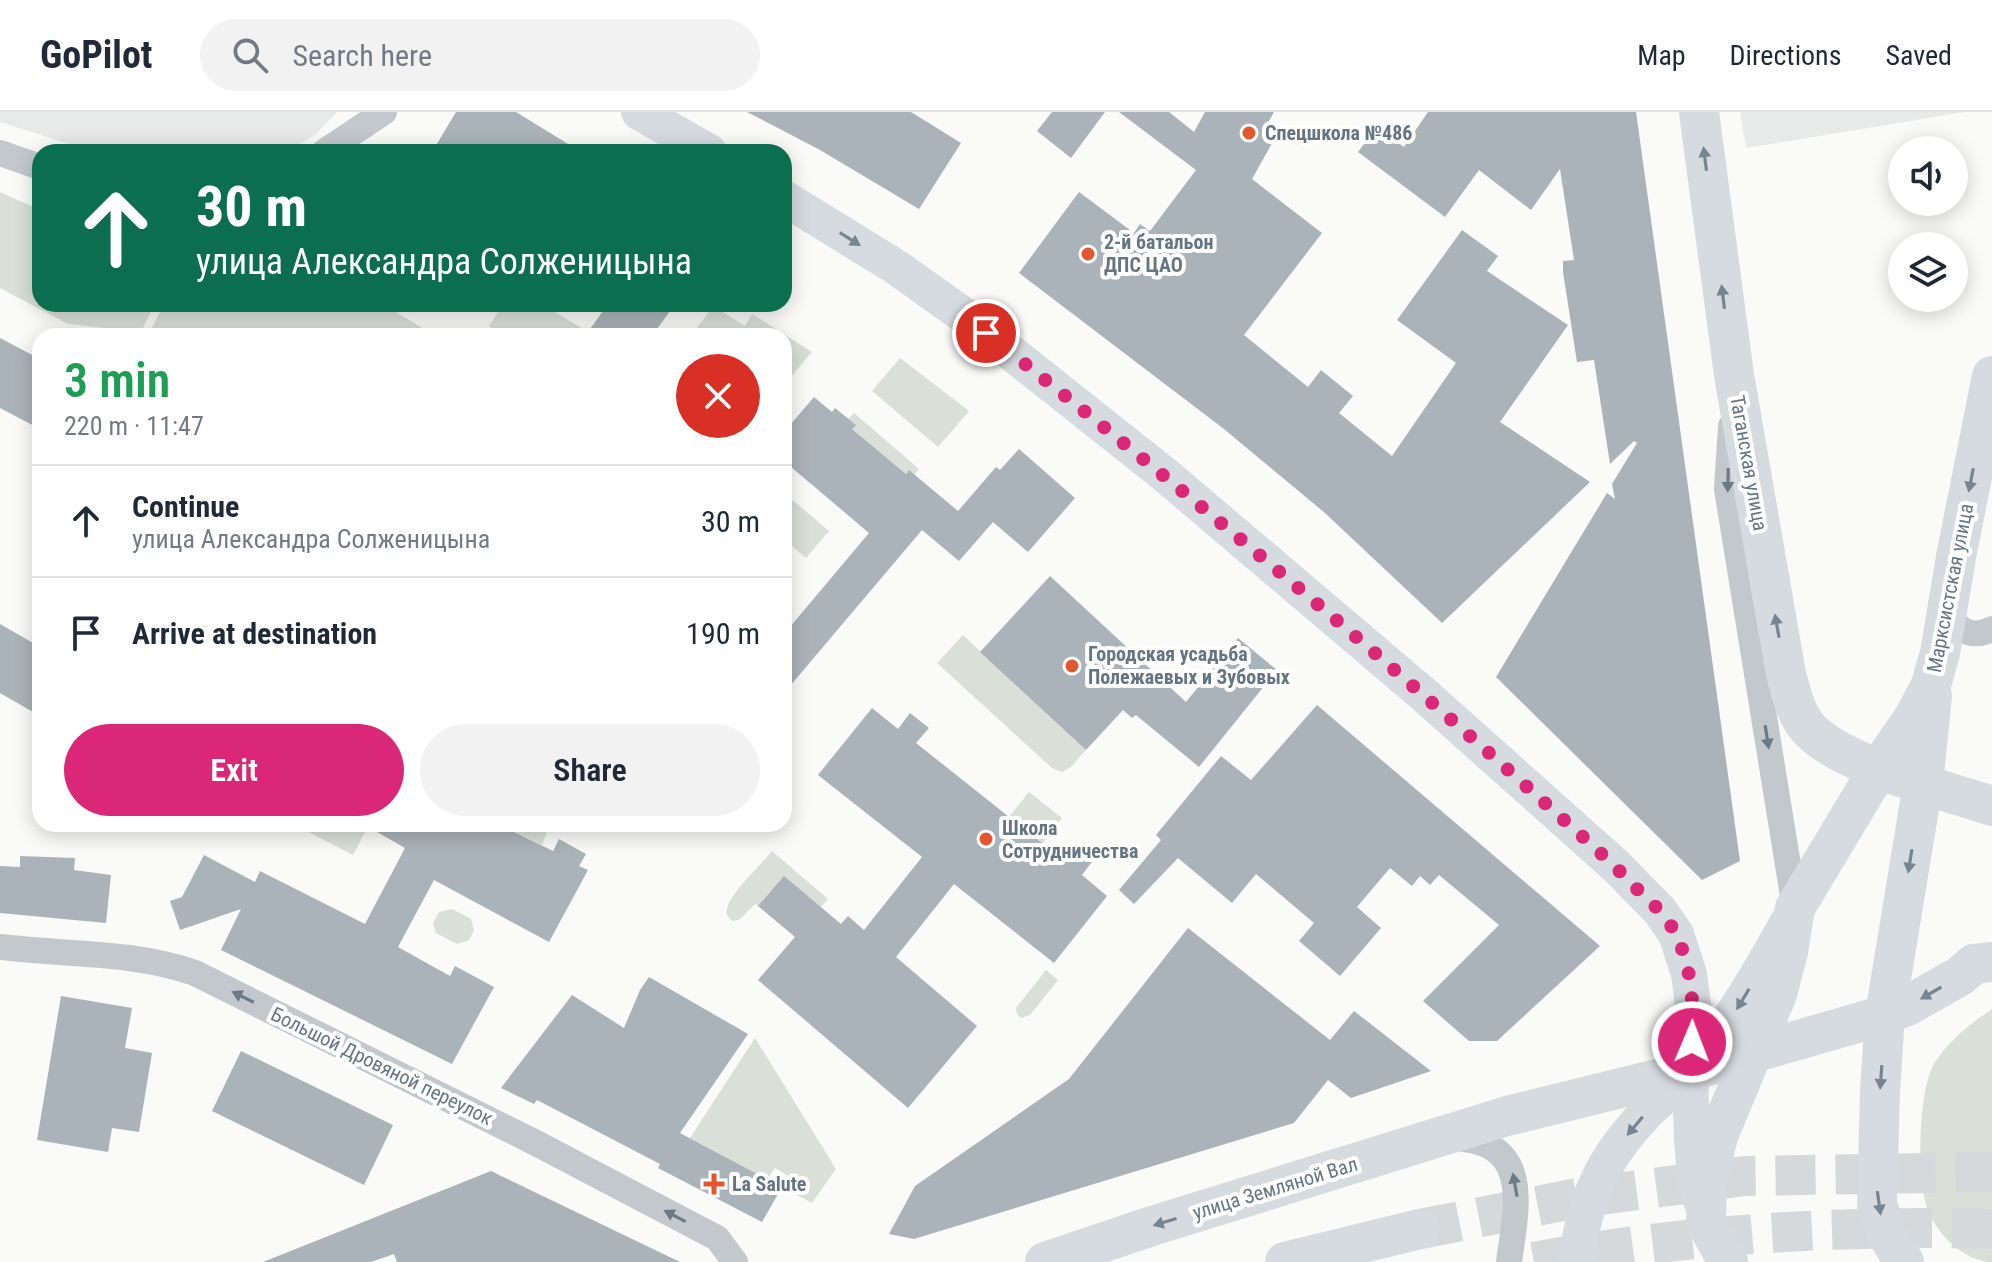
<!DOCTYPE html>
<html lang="en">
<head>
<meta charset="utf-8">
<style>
	body { margin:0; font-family:"Roboto Condensed",sans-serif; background:#f2f2f3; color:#1f2937; height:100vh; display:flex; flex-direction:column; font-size:30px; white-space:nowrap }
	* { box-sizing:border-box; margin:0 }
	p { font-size:26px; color:#747a83 }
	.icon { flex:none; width:44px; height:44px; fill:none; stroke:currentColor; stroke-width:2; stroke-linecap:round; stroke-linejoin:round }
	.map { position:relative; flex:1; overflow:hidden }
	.drawer { position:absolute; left:32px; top:216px; width:760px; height:504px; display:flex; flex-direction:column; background:#fff; border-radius:24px; box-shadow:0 4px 20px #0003 }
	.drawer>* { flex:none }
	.top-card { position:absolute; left:32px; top:32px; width:760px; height:168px; border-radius:24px; box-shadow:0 4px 20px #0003; background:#0b6e4f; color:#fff; overflow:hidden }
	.controls { position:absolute; left:1888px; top:24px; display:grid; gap:16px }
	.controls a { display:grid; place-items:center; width:80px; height:80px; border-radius:50%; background:#fff; box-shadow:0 4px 20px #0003; font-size:40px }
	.pin { position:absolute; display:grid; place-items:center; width:68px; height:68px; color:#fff; margin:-34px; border:4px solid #fff; border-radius:50%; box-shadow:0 2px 8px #0007 }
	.me { position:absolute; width:88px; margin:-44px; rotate:1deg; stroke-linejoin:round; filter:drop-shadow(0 0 6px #0008) }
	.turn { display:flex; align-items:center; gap:28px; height:168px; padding:0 32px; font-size:36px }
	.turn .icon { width:104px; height:104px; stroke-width:2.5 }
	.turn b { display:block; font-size:56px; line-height:68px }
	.round { display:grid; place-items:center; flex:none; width:84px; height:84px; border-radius:42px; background:#f2f2f3 }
	.headline { display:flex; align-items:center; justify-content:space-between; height:136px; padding:0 32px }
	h1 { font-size:48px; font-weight:600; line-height:60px; color:#1e9e55 }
	.primary-button { display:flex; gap:16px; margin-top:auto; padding:16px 32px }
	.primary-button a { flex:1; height:92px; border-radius:48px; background:#db2777; color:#fff; font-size:32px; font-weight:600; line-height:92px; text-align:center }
	.primary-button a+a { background:#f2f2f3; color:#1f2937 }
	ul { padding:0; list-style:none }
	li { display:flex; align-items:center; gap:24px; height:112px; padding:0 32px; border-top:2px solid #e0e1e3 }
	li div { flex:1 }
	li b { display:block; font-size:30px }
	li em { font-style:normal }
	header { display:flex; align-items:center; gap:48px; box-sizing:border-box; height:112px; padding:0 40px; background:#fff; border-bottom:2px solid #e0e1e3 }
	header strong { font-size:38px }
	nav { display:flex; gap:44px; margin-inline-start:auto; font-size:28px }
	.search { width:560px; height:72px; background:#f2f2f3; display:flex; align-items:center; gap:20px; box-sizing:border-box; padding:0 28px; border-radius:44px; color:#747a83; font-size:30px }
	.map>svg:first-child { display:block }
	.built { fill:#e8e9e9 }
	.green { fill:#dadfd7 }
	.building { fill:#aab3b9 }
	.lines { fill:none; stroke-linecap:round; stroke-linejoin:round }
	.primary-tunnel { stroke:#d5d9db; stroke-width:40; stroke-dasharray:40 20; stroke-linecap:butt }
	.street { stroke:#c3c8cc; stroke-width:26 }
	.secondary { stroke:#d6dbdf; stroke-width:36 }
	.primary { stroke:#d6dbdf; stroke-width:40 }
	.oneway { fill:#768591 }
	.oneway2 { fill:#6a7a87 }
	.route { stroke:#db2777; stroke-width:14; stroke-dasharray:0 25.2 }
	.poi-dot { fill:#e4572e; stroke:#fff; stroke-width:3 }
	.labels { text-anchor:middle; stroke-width:8; stroke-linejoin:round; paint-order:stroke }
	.poi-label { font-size:20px; font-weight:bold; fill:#657683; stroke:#fff; text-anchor:start }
	.street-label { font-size:20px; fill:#657683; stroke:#fff }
</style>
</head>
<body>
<header>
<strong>GoPilot</strong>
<div class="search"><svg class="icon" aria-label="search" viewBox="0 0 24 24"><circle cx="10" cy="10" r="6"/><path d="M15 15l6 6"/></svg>Search here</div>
<nav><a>Map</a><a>Directions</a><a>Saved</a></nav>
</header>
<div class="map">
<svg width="1992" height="1150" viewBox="0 0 1992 1150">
	<rect width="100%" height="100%" fill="#fafaf8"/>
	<g class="built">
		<path d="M0 0H337L316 22 287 40H95L0 10Z"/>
		<path d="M1740 0H1965L1746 36Z"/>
	</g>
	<g class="green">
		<path d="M0 80 40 98V192H155L141 220 68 212 0 176Z"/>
		<path d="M164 192H383L435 224H194L149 221Z"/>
		<path d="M503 192H542L588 220 585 224H503L489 214Z"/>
		<path d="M713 194 745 214 752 202 812 240 784 273V224H691Z"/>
		<path d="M900 246 969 299 938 335 872 279Z"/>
		<path d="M854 301 919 357 914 363 909 358 906 362 852 317 855 313 848 307Z"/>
		<path d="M784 381 829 419 806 446 784 427Z"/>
		<path d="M963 523 1086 638 1071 655 1062 660 1052 656 937 551Z"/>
		<path d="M1029 680 1062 706 1042 732 1009 705Z"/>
		<path d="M293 712H369L353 743Z"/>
		<path d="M498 712H550L542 733Z"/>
		<path d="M772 739 828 787 821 795 758 794 755 792 739 808 732 809C728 805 726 804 727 797 730 781 761 753 772 739Z"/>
		<path d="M452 797 471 807 474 819 469 828 457 832 436 821 433 811 439 800Z"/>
		<path d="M1046 858 1058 868 1030 903 1021 906 1017 902 1016 896Z"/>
		<path d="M1992 897V1150C1965 1150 1938 1123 1928 1099 1916 1068 1918 980 1934 952 1948 929 1970 912 1992 897Z"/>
		<path d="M755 926 836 1057 812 1091 782 1075 788 1064 775 1056 767 1067 690 1026Z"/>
	</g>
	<g class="building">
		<path d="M456 0H516L581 40H432Z"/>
		<path d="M747 0H911L961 31 919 97 820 38Z"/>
		<path d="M1052 0H1105L1071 46 1037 19Z"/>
		<path d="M1119 0H1169L1194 20 1205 0H1274L1264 18 1276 24 1252 67 1322 121 1244 223 1308 275 1321 258 1353 284 1339 301 1392 344 1456 251 1397 208 1462 118 1498 144 1487 159 1568 213 1500 310 1590 370 1442 511 1325 401 1224 317 1019 161 1079 80 1134 121 1140 112 1150 119 1196 58Z"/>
		<path d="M1428 0H1636L1740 749 1702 768 1496 565 1607 381 1615 387 1612 372 1637 331 1634 329 1610 352 1594 248 1577 250 1563 160V149L1574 148 1560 57 1531 98 1479 58 1445 105 1358 40 1376 16 1404 35Z"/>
		<path d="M608 192H675L652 224H585Z"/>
		<path d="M0 226 40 247V317L0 296Z"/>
		<path d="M814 285 832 300 835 296 856 313 852 317 906 362 909 358 958 399 996 355 1000 358 1019 337 1075 386 1028 440 993 410 959 449 922 418 784 581V522L869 421 784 349V320Z"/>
		<path d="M1050 464 1186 590 1238 526 1277 558 1199 655 1136 603 1132 606 1123 598 1086 638 980 540Z"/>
		<path d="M0 512 40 535V604L0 581Z"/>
		<path d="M1317 593 1600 834 1497 929H1469L1423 889 1499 813 1439 763 1430 773 1420 764 1412 774 1390 756 1357 795 1381 816 1340 864 1299 829 1314 811 1256 762 1232 791 1178 746 1134 792 1119 778 1161 728 1156 723 1221 644 1251 668Z"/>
		<path d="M872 596 898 617 910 601 929 616 916 631 1062 747 1074 731 1094 747 1082 763 1107 784 1054 851 954 772 896 845 977 914 908 996 758 868 795 825 758 794 784 764 841 812 848 804 864 818 922 745 818 663Z"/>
		<path d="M363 712H498L553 739 559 727 586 742 579 754 588 758 549 830 434 768 398 835 450 864 455 854 494 875 452 952 221 838 241 797 180 818 170 789 182 785 204 743 255 770 260 759 365 812 405 736Z"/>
		<path d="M20 744 75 746 74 758 111 763 106 811 0 801V754L20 755Z"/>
		<path d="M1188 816 1330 928 1354 899 1431 959 1351 986 1328 968 1294 1011 914 1127 889 1122 915 1074 1069 967Z"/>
		<path d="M649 865 748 922 680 1021 782 1075 762 1110 658 1056 660 1052 537 988 534 992 501 976 572 883 624 916 640 878Z"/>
		<path d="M61 884 132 896 125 936 152 941 139 1020 112 1016 108 1040 37 1028Z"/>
		<path d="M241 939 393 1013 364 1073 212 999Z"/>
		<path d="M491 1059 680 1150H397L394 1142 371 1150H263Z"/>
	</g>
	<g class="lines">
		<g class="primary-tunnel">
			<path d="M1420 1117 1578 1086 1744 1064 1992 1060"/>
			<path d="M1534 1150C1683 1122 1840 1113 1992 1117"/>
		</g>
		<g class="street">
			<path d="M324 40 384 0"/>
			<path d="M0 41 40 55"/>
			<path d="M1731 314 1727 377 1795 796"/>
			<path d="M1948 490C1950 515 1969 529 1992 517"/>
			<path d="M0 835C66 843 132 839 195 861L536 1031 717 1126 735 1150"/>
			<path d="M1449 1026C1533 1027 1517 1092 1509 1150"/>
		</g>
		<g class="secondary">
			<path d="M639 0 709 40"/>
			<path d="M784 86 896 155 966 205 1164 362 1422 581 1616 754 1660 799 1676 822 1689 862 1694 901 1690 959 1692 1026 1695 1069 1701 1089"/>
			<path d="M1576 1150C1585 1085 1602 1047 1648 999 1663 985 1679 972 1692 956 1731 911 1760 860 1789 808"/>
		</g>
		<g class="primary">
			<path d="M1699 0 1734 263 1786 562C1791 581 1796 604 1810 618 1844 654 1945 678 1992 694"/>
			<path d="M1045 1150 1152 1114 1507 1004 1690 959 1885 903 1909 893 1960 864 1974 852 1992 850"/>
			<path d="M1285 1150 1420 1117"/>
			<path d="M1728 1150 1706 1110 1707 1071 1718 1024 1777 882 1788 840 1795 796 1879 656 1913 607 1931 573 1940 541 1956 445 1992 264"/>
			<path d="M1904 1150 1887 1122 1877 1092 1880 979 1885 903 1923 672 1932 584"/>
		</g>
	</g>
	<defs><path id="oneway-solid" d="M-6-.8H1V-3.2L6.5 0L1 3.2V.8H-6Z" transform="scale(2)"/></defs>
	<g class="oneway">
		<use href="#oneway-solid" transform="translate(1705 47) rotate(-97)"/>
		<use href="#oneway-solid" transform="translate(850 127) rotate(32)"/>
		<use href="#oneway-solid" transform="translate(1723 185) rotate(-97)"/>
		<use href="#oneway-solid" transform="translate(1971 368) rotate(101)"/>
		<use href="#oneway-solid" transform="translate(1777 514) rotate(-100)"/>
		<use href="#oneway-solid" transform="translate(1910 749) rotate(99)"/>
		<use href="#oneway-solid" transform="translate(1931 881) rotate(150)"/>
		<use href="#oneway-solid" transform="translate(1743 887) rotate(121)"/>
		<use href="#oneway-solid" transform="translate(1881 965) rotate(94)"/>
		<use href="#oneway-solid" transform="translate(1635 1014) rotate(130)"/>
		<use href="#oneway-solid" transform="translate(1879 1091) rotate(82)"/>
		<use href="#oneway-solid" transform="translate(1165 1110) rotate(163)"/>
	</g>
	<g class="oneway2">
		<use href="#oneway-solid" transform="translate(1728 368) rotate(91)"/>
		<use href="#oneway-solid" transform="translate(1767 625) rotate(81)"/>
		<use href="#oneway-solid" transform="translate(243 885) rotate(-154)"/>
		<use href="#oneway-solid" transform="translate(1515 1073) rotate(-100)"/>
		<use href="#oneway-solid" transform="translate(675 1104) rotate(-152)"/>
	</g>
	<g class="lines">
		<path class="route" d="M986 221C1171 367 1351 517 1526 674 1563 708 1602 740 1637 777 1651 790 1668 805 1676 823 1692 855 1694 894 1692 930"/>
	</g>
	<g class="poi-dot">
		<circle cx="1249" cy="21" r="8"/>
		<circle cx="1088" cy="142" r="8"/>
		<circle cx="1072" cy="554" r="8"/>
		<circle cx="986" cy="727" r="8"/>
		<path d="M710 1060h8v8h8v8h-8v8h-8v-8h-8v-8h8z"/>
	</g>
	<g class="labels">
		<g class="poi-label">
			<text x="1265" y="28">Спецшкола №486</text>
			<text x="1104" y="137">2-й батальон<tspan x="1104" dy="23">ДПС ЦАО</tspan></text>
			<text x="1088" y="549">Городская усадьба<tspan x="1088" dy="23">Полежаевых и Зубовых</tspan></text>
			<text x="1002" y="723">Школа<tspan x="1002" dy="23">Сотрудничества</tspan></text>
			<text x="732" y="1079">La Salute</text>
		</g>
		<g class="street-label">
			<text transform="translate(1749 351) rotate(80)" y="7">Таганская улица</text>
			<text transform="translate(1950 476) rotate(-79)" y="7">Марксистская улица</text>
			<text transform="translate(382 954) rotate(26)" y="7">Большой Дровяной переулок</text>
			<text transform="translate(1275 1076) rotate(-17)" y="7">улица Земляной Вал</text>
		</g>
	</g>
</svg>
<div class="controls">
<a><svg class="icon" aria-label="sound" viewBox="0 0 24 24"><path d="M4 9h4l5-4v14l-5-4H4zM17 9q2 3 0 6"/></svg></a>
<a><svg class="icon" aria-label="layers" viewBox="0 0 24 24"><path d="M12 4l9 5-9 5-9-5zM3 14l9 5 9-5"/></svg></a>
</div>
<div class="pin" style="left:986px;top:221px;background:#d93025"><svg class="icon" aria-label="arrive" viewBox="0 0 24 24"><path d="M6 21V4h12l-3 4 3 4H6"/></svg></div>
<svg class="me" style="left:1692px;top:930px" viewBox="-20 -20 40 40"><circle r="17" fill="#db2777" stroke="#fff" stroke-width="3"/><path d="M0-11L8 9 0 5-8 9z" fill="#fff"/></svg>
<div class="top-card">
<div class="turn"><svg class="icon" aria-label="ahead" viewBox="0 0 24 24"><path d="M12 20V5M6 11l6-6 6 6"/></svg><div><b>30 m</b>улица Александра Солженицына</div></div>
</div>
<section class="drawer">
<div class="headline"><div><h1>3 min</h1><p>220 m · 11:47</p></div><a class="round" style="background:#d93025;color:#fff"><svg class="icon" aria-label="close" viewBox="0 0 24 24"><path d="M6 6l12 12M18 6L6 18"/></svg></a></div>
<ul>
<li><svg class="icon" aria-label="ahead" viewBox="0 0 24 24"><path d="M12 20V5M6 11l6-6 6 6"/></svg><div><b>Continue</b><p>улица Александра Солженицына</p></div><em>30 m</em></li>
<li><svg class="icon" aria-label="arrive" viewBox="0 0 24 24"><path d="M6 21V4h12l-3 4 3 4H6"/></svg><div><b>Arrive at destination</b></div><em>190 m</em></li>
</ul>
<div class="primary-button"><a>Exit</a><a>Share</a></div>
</section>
</div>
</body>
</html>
